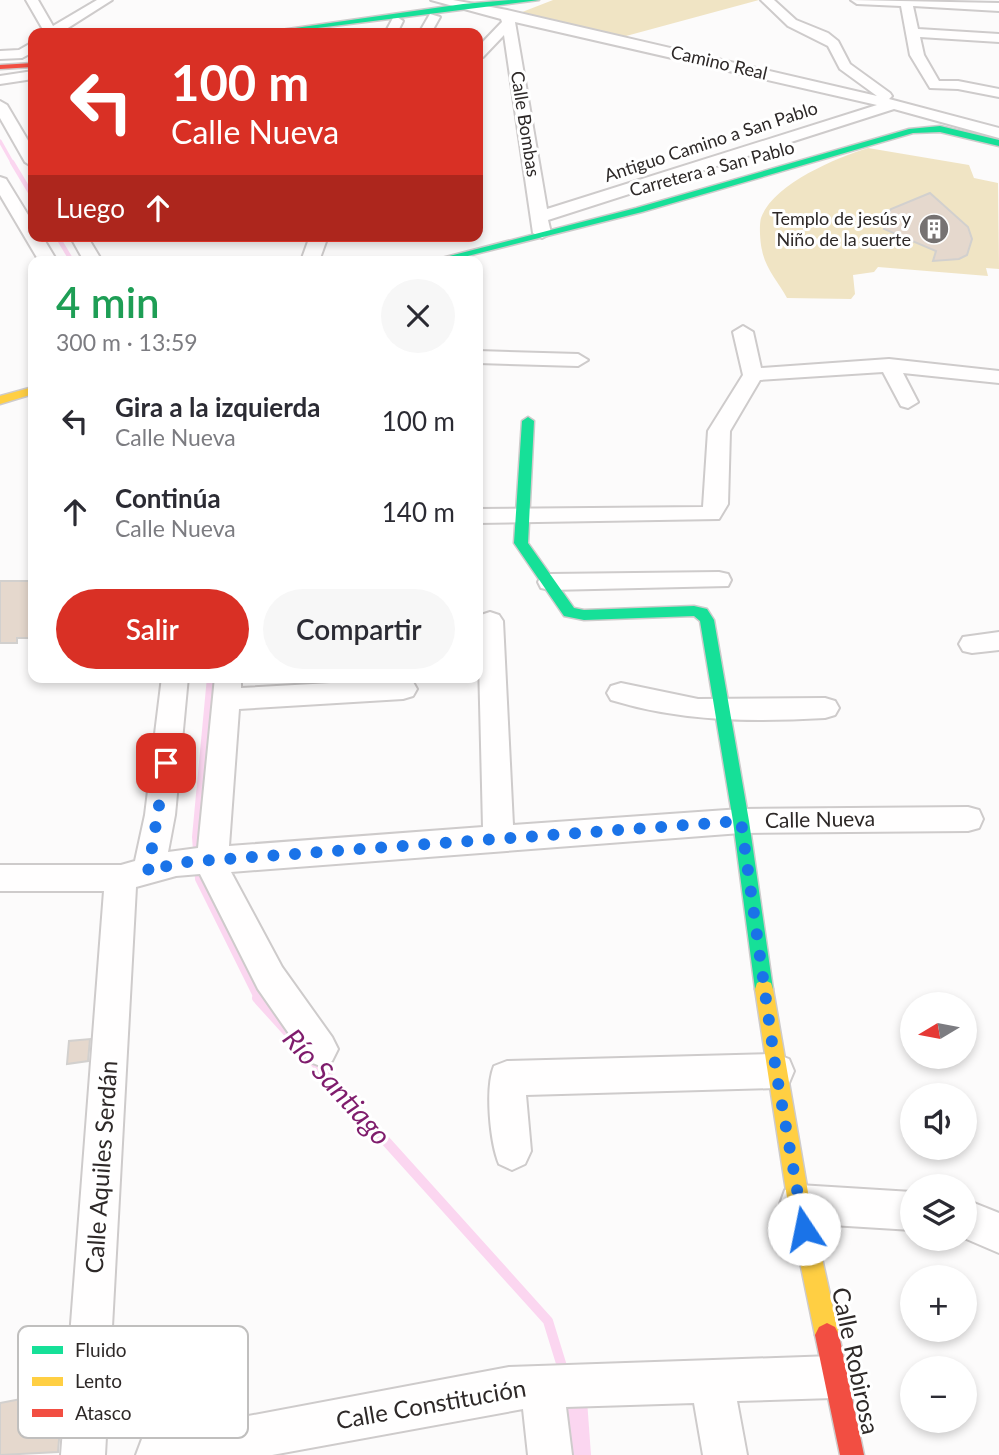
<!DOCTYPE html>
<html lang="es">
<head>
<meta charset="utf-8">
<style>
	body { margin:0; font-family:Lato,sans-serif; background:#f7f7f7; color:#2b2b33; height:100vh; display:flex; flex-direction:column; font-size:26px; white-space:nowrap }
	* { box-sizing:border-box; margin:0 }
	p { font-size:23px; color:#7c7c81 }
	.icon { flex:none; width:38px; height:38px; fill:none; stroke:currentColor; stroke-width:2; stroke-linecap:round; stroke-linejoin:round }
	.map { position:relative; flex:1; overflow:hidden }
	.panel { position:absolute; left:28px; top:256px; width:455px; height:427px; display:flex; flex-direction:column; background:#fff; border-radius:14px; box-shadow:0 4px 10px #0003 }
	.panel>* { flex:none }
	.top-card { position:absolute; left:28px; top:28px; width:455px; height:214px; border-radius:14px; box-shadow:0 4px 10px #0003; background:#d93025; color:#fff; overflow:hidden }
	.needle { width:46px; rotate:260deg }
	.controls { position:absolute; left:900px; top:992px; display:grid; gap:14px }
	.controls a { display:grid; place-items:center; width:77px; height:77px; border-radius:50%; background:#fff; box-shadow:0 4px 10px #0003; font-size:35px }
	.pin { position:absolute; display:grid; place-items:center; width:60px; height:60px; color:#fff; margin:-30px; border-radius:14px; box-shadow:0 4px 10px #0006 }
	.me { position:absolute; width:77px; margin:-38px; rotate:349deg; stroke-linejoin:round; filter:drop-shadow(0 0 5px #0008) }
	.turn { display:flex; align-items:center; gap:24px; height:147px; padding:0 28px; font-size:32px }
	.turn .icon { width:91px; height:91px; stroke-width:2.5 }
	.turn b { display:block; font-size:49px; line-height:60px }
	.then { display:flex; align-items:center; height:66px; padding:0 28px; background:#0003; gap:14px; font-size:26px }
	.round { display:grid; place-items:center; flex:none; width:74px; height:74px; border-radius:37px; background:#f7f7f7 }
	.headline { display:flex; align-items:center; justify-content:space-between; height:119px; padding:0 28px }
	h1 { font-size:42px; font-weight:600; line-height:52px; color:#1e9e55 }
	.action { display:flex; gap:14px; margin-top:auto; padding:14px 28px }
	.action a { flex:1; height:80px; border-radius:42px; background:#d93025; color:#fff; font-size:28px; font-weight:600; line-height:80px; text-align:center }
	.action a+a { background:#f7f7f7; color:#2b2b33 }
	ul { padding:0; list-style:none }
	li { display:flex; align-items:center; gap:21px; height:91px; padding:0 28px }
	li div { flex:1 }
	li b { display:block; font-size:26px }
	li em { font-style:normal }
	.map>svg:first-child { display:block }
	.green { fill:#f0e4c4 }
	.water { fill:#fbd6f0 }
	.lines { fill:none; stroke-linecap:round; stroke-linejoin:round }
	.stream-far3 { stroke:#fbd6f0; stroke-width:3.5 }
	.stream-far2 { stroke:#fbd6f0; stroke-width:4.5 }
	.stream-far1 { stroke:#fbd6f0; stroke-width:8 }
	.stream { stroke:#fbd6f0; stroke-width:10 }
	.building { fill:#e5d8cd; stroke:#d2d0ce; stroke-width:2 }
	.street-casing { stroke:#cecbcb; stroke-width:4 }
	.fast-casing { stroke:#cecbcb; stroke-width:3 }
	.slow-casing { stroke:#cecbcb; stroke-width:3 }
	.jam-casing { stroke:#cecbcb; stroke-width:3 }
	.street { fill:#fffefe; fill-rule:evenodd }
	.fast { fill:#16e098; fill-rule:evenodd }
	.slow { fill:#ffcf43; fill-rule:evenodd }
	.jam { fill:#f24e42; fill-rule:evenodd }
	.route { stroke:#1a73e8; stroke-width:12; stroke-dasharray:0 21.6 }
	.labels { text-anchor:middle; stroke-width:6; stroke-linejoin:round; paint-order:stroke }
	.far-street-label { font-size:18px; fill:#2e2928; stroke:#fff }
	.far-poi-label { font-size:18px; fill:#2e2928; stroke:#fff; text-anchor:end }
	.street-label { font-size:21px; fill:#2e2928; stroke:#fff }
	.near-street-label { font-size:24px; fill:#2e2928; stroke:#fff }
	.near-water-label { font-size:28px; font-style:italic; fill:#7f1c6c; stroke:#fff }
	.key { fill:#fff; stroke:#c0bfbe; stroke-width:2 }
	.key-label { font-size:19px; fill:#2e2928 }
</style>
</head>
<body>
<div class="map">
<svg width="999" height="1455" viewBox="0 0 999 1455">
	<rect width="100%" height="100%" fill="#fcfbfb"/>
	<g class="green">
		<path d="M553 0H759L615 39 512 16Z"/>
		<path d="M868 148 969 165 974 178 998 183 999 269 986 268 988 276 878 267 874 272 853 275 855 294 851 299 787 298C779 283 765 268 762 250 760 242 759 225 761 218 773 184 836 158 868 148Z"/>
	</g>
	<path class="water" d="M558 1397 587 1400 591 1455H563Z"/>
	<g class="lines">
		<path class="stream-far3" d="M0 141 13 164"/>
		<g class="stream-far2">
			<path d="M12 162 33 197"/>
			<path d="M57 236 72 261"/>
		</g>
		<path class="stream-far1" d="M211 677 196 837 199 879 259 1000"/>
		<g class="stream">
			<path d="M257 998 294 1039"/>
			<path d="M311 1058 548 1321 564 1373"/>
		</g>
	</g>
	<g class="building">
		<path d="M930 193 968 227 972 239 967 255 959 259 933 261 936 251 884 229 886 215 891 209Z"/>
		<path d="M0 581H31L33 638H17V643H0Z"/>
		<path d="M90 1039 88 1061 67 1064 69 1041Z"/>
		<path d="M63 1391 58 1452 0 1455V1403Z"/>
	</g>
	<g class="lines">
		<g class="street-casing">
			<g id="street">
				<path d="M26 0H38L53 26 97 0H112L60 33H45Z"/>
				<path d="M431 0H453L507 10 877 96 840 69 828 46 788 26 761 0H774L796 20 828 33 838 41 850 64 890 93 892 96 889 99 999 128V138L894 109 548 220 551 233 542 238 533 233 504 35 483 57 478 58V47L502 22 501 19ZM515 22 877 105 547 209Z"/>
				<path d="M851 0 999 3V11L913 6 918 29 999 34V42L920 37 924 55 939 81H958L999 89V97L958 89 930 88 910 55 901 6 857 4Z"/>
				<path d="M430 14 440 17 431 33H419Z"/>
				<path d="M397 17 403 21 397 33H385L393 18Z"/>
				<path d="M33 42V52L22 58 0 59V51L19 50Z"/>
				<path d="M33 71V79L0 84V76Z"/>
				<path d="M0 101 7 105 33 149V167L25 162 0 118Z"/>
				<path d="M0 177 6 179 33 223V236H42L57 261H39L0 195Z"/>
				<path d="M70 236H87L102 261H84Z"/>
				<path d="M310 236H328L319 261H301Z"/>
				<path d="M743 326 753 332 761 368 889 359 999 371V383L903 373 918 402 908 408 901 406 883 372 760 380 730 431 728 504 719 519 478 523V509L703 507 708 431 743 375 733 332Z"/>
				<path d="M478 351 578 354 588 360 578 366 478 363Z"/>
				<path d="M719 572 728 574 731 580 728 586 550 590 541 588 538 582 541 576 550 574Z"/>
				<path d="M490 612 499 615 503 621 513 825 741 809 968 807 979 810 983 819 979 828 968 831 741 833 231 872 282 967 332 1037 338 1049 332 1061 320 1066 308 1061 258 989 200 874 176 876 136 887 105 1455H61L104 891H0V865H121L135 861 145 815 162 677H188L175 815 168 852 198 848 215 677H241V688L403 679 413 682 417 689 413 696 403 699 239 709 229 846 483 827 478 620 481 615Z"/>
				<path d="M999 632V650L972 653 963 651 959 644 963 637Z"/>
				<path d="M621 683 698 699 825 698 835 701 839 708 835 715 825 718C751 722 683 722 611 700L607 693 611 686Z"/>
				<path d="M776 1054 789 1059 794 1071 789 1083 776 1088 526 1095 531 1151 525 1164 512 1170 499 1164C490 1142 485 1088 494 1066L507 1061Z"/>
				<path d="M799 1185 912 1192V1230L799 1223 785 1218 780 1204 785 1190Z"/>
				<path d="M964 1199 999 1213V1253L964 1238Z"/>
				<path d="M833 1356 848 1362 854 1377 848 1392 833 1398 737 1401 747 1455H703L694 1403 566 1407 572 1455H528L523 1409 272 1455H136L142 1439 158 1433 509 1367Z"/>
			</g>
		</g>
		<g class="fast-casing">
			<g id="fast">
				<path d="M511 0H539L278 33H260L463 4Z"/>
				<path d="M940 126 999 140V146L940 132 913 133 642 212 448 261H430L636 208 909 129Z"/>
				<path d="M528 417 534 421 528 543 574 608 584 610 694 606 707 609 714 620 749 821 773 989 771 995 764 998 757 995 755 989 733 821 700 621 694 616 584 620 564 616 514 543 522 421Z"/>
			</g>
		</g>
		<g class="slow-casing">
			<g id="slow">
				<path d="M33 387V394L0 404V396Z"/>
				<path d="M764 980 771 983 773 989 810 1204 839 1335 835 1343 827 1347 819 1343 815 1335 788 1204 755 989 757 983Z"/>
			</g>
		</g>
		<g class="jam-casing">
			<g id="jam">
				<path d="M33 63V67L0 69V65Z"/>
				<path d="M827 1323 835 1327 839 1335 864 1455H840L815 1335 819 1327Z"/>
			</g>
		</g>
		<use href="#street" class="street"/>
		<use href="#fast" class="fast"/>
		<use href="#slow" class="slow"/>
		<use href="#jam" class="jam"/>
	</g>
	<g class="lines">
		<path class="route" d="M166 763 148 872 176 863 212 860 741 821 776 1071 804 1229"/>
	</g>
	<defs>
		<g id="building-disc" transform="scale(1.575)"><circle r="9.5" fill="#767272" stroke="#fff"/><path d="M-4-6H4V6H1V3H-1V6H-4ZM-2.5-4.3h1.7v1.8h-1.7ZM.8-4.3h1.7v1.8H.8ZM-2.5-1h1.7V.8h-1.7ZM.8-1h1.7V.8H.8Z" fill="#fff"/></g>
	</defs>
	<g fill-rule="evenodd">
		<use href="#building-disc" x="934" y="229"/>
	</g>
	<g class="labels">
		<g class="far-street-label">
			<text transform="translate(719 63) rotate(13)" y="6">Camino Real</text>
			<text transform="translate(525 124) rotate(81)" y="6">Calle Bombas</text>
			<text transform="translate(711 142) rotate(-18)" y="6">Antiguo Camino a San Pablo</text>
			<text transform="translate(712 169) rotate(-15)" y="6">Carretera a San Pablo</text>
		</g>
		<g class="far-poi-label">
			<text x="911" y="225">Templo de jesús y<tspan x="911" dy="21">Niño de la suerte</tspan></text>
		</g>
		<g class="street-label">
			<text transform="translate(820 820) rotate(-1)" y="7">Calle Nueva</text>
		</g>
		<g class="near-street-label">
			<text transform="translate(102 1167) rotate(-86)" y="8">Calle Aquiles Serdán</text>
			<text transform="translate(855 1361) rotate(78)" y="8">Calle Robirosa</text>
			<text transform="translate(431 1405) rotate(-10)" y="8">Calle Constitución</text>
		</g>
		<g class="near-water-label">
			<text transform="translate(337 1087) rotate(48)" y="10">Río Santiago</text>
		</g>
	</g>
	<rect x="18" y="1326" width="230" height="112" rx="10" class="key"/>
	<rect x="32" y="1346" width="31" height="8" fill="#16e098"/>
	<rect x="32" y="1377" width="31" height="9" fill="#ffcf43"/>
	<rect x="32" y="1409" width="31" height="8" fill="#f24e42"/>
	<g class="key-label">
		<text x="75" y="1357">Fluido</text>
		<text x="75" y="1388">Lento</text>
		<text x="75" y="1420">Atasco</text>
	</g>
</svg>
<div class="controls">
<a><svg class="needle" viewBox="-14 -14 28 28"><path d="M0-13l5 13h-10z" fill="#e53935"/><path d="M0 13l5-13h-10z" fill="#7c7c81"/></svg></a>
<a><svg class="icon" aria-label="sound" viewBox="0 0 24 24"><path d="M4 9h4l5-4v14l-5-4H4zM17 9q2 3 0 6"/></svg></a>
<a><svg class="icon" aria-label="layers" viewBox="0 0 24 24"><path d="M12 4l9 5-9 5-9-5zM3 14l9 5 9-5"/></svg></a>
<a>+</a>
<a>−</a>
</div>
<div class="pin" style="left:166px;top:763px;background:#d93025"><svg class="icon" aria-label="arrive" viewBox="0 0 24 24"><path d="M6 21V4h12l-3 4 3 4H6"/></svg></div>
<svg class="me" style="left:804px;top:1229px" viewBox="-20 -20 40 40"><circle r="19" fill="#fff"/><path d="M0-13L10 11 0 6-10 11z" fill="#1a73e8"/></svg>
<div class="top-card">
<div class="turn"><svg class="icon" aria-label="left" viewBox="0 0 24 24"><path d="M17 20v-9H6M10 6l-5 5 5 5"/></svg><div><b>100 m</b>Calle Nueva</div></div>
<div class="then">Luego<svg class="icon" aria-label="ahead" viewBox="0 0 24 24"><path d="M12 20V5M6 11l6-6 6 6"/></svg></div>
</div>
<section class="panel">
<div class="headline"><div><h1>4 min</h1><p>300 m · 13:59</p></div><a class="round"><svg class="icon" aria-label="close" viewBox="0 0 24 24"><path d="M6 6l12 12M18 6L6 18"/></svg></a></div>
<ul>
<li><svg class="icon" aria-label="left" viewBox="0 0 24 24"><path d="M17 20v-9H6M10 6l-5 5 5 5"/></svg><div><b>Gira a la izquierda</b><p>Calle Nueva</p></div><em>100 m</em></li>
<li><svg class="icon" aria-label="ahead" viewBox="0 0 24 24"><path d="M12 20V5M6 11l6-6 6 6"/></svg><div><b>Continúa</b><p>Calle Nueva</p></div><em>140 m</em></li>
</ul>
<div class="action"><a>Salir</a><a>Compartir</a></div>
</section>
</div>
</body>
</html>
